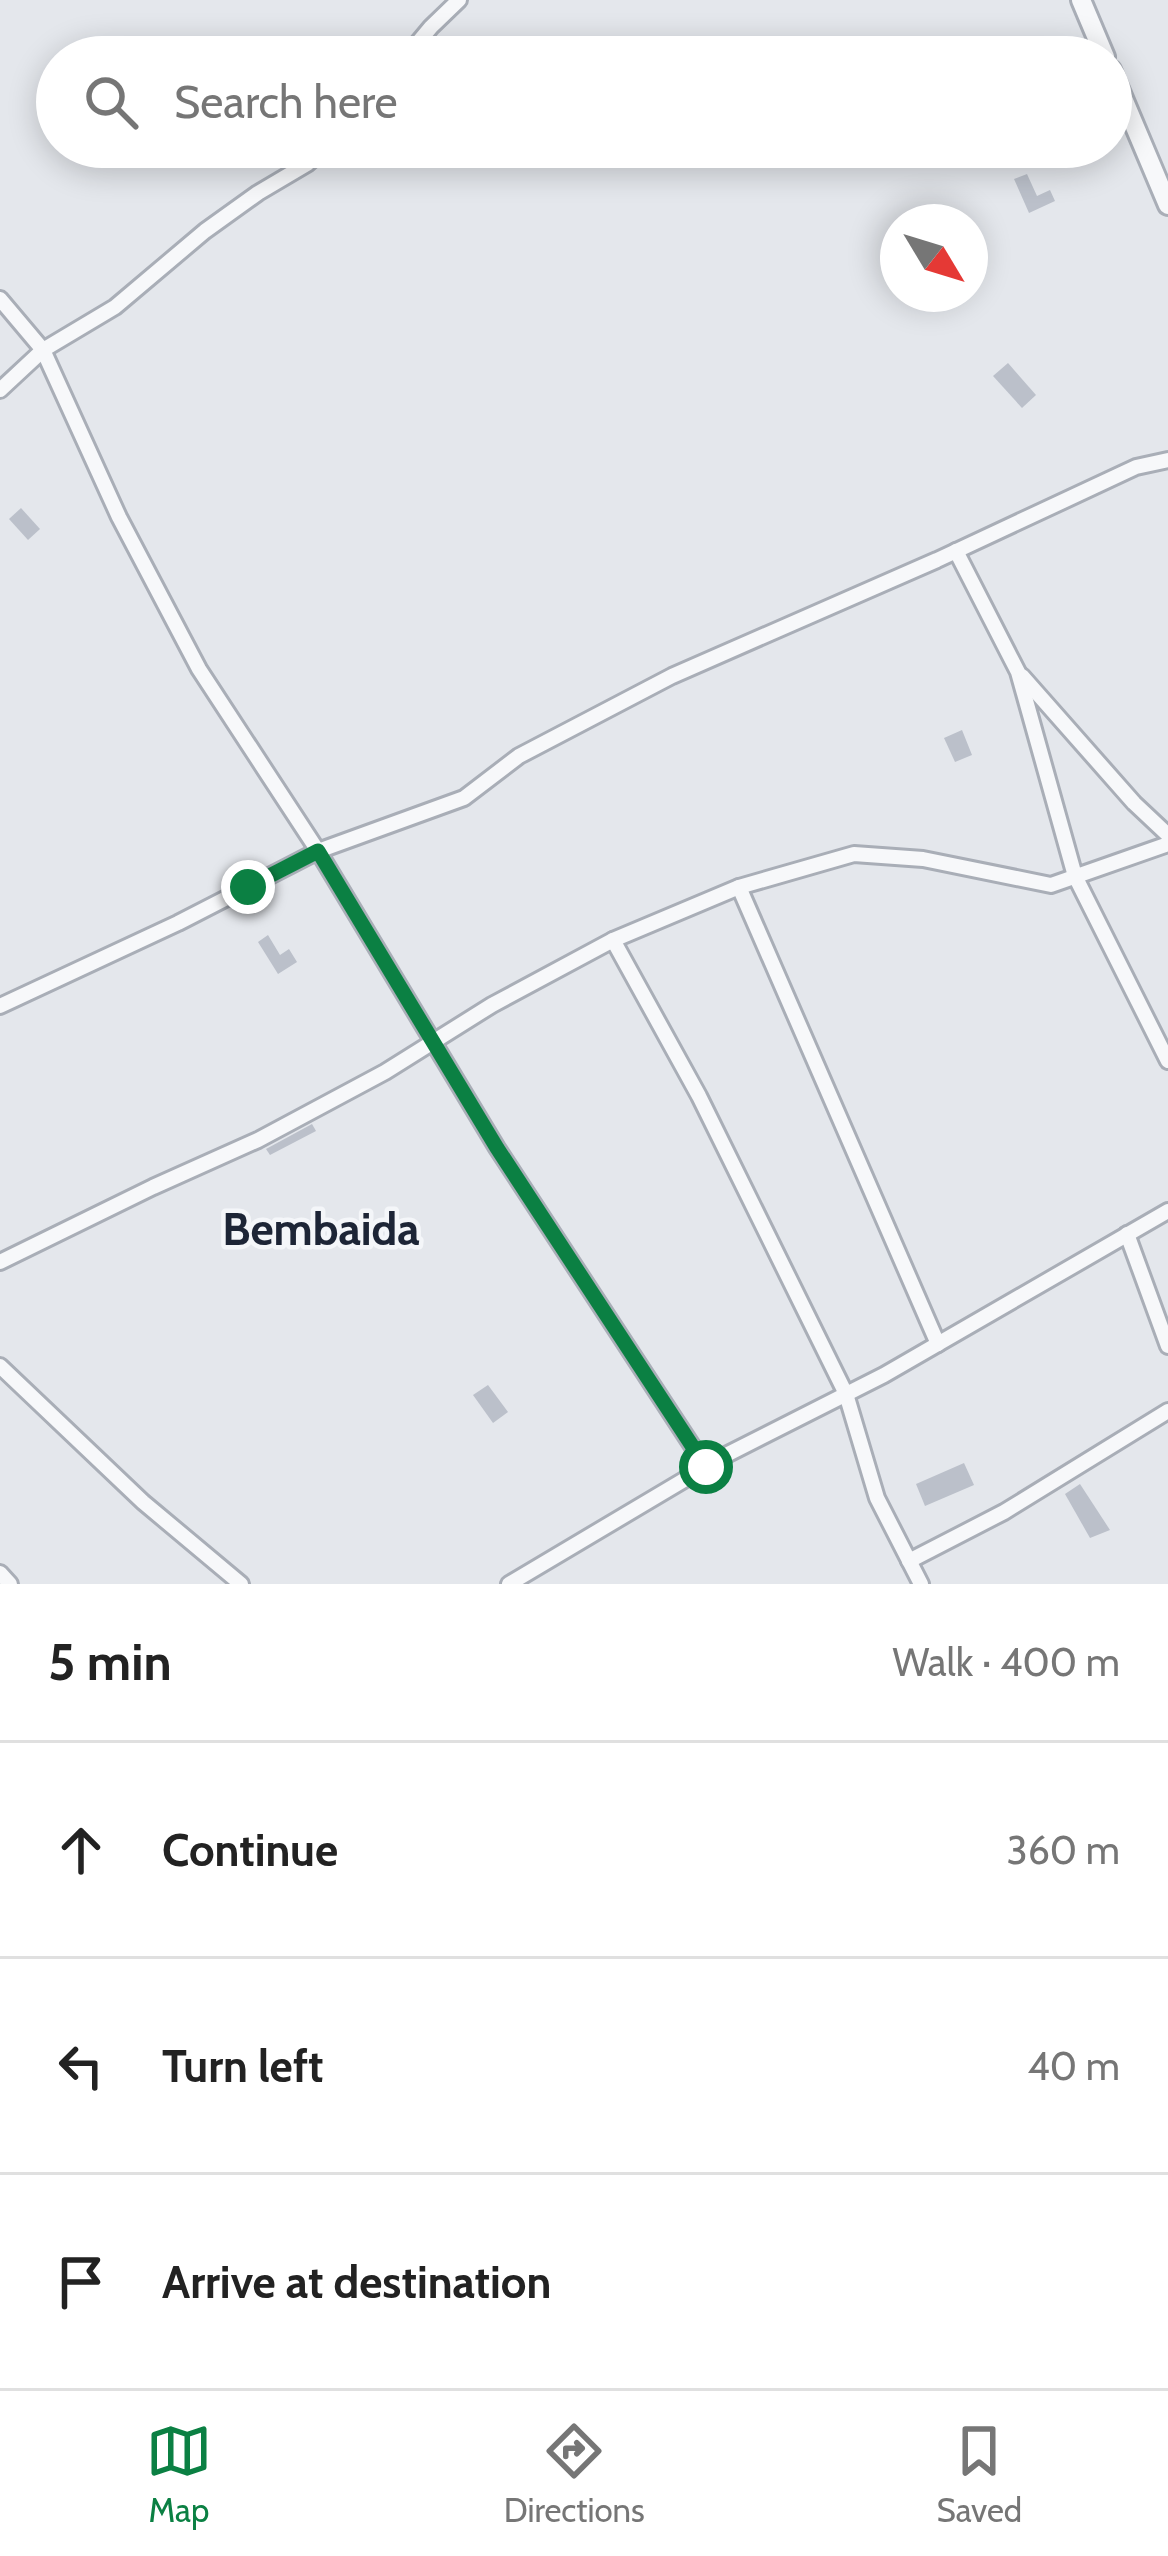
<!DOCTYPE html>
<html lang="en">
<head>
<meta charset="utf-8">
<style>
  :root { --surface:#fff; --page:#f2f2f2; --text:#222; --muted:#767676; --line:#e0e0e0; --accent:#0b8043 }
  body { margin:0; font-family:Cabin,sans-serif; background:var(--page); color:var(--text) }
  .compass { position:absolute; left:880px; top:204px; width:108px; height:108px; border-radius:50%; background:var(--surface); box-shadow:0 6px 30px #0003; rotate:128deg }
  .stop { position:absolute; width:36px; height:36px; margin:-27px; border:9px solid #0b8043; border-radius:50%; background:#fff }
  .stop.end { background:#0b8043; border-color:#fff; box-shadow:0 3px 12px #0008 }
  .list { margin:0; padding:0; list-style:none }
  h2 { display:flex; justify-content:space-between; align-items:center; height:156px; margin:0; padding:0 48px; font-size:51px }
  h2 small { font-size:39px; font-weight:400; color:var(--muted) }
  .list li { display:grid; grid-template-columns:78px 1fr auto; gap:36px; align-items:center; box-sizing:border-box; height:216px; padding:0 48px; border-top:3px solid var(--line) }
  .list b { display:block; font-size:45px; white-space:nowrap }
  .list em { font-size:39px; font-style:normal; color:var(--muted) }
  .icon { flex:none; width:66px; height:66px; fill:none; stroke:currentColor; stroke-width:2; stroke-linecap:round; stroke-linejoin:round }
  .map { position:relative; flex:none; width:1168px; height:1584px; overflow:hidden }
  .search { position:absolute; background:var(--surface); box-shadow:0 6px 30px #0003; left:36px; right:36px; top:36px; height:132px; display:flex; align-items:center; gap:30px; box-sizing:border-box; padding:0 42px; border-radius:66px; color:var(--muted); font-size:45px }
  .sheet { height:804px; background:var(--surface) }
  nav { display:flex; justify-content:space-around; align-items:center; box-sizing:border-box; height:168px; border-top:3px solid var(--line); background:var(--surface); font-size:33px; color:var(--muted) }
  nav a { display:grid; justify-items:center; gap:6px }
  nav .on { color:var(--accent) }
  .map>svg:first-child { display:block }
  .building { fill:#bbc0ca }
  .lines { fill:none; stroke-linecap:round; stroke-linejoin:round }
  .minor-casing { stroke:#a9aeb7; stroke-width:20 }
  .tertiary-casing { stroke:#a9aeb7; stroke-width:24 }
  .minor { stroke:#f7f8fa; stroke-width:14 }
  .tertiary { stroke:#f7f8fa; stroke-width:18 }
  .route { stroke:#0b8043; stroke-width:15 }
  .labels { text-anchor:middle; stroke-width:9; stroke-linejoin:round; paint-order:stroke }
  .quarter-label { font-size:45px; font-weight:bold; fill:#1d2536; stroke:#f4f6f9 }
</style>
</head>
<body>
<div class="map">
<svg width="1168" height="1584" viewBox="0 0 1168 1584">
  <rect width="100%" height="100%" fill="#e4e7ec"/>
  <g class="building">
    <polygon points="1027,174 1037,196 1050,190 1055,201 1029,213 1014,179"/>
    <polygon points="1008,363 1036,395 1022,408 993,376"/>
    <polygon points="21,508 40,529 28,540 9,519"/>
    <polygon points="962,730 972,755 955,762 944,738"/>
    <polygon points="268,935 280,955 289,949 297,962 278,974 258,942"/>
    <polygon points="312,1124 316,1131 270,1155 266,1149"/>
    <polygon points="488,1385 508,1412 493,1423 473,1395"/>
    <polygon points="964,1463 974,1485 925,1506 916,1484"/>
    <polygon points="1080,1484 1110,1530 1090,1538 1065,1494"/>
  </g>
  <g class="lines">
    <defs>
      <g id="minor">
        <polyline points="406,57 431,27 459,0"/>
        <polyline points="0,299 43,350 119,517 199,669 318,851 497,1148 706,1467"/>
        <polyline points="0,390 43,350 115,307 205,231 258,193 307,164 326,147"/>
        <polyline points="956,551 1018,672 1075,876 1168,1061"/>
        <polyline points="1022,676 1134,803 1168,835"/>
        <polyline points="739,887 938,1344"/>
        <polyline points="613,940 699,1096 846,1394 877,1498 921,1584"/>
        <polyline points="0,1006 178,923 318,851 464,798 519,756 672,676 937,560 1136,467 1168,460"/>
        <polyline points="1127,1234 1168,1346"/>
        <polyline points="0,1262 153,1187 258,1140 385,1072 492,1005 613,940 739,887 854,854 923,859 1051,885 1168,844"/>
        <polyline points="0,1366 143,1502 241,1584"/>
        <polyline points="909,1561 1004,1512 1168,1411"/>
        <polyline points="0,1573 10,1584"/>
        <polyline points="509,1584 726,1455 884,1375 1168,1211"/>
      </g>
      <g id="tertiary">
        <polyline points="1081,0 1105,57"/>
        <polyline points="1111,70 1168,205"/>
      </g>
    </defs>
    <use href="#minor" class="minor-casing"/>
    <use href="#tertiary" class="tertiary-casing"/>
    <use href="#minor" class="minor"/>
    <use href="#tertiary" class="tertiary"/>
  </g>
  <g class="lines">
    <polyline class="route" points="248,887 318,851 497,1148 706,1467"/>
  </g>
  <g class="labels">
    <g class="quarter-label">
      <text x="321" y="1245">Bembaida</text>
    </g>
  </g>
</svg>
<svg class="compass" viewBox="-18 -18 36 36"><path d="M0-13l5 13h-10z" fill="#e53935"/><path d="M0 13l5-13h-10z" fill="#767676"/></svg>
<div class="stop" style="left:706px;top:1467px"></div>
<div class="stop end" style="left:248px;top:887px"></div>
<div class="search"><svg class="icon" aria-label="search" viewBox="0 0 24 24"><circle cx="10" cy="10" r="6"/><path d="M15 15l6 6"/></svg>Search here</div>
</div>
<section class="sheet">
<h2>5 min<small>Walk · 400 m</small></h2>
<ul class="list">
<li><svg class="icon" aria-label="ahead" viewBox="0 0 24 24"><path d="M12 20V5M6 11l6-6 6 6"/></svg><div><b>Continue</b></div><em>360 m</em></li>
<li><svg class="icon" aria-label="left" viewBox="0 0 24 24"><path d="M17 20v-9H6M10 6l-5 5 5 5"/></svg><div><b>Turn left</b></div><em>40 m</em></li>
<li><svg class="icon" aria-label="arrive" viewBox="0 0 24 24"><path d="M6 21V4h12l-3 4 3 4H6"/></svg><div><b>Arrive at destination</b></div></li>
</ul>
</section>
<nav>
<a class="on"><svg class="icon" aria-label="map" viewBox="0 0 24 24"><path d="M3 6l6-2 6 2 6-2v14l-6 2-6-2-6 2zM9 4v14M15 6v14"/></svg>Map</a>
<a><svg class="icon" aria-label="directions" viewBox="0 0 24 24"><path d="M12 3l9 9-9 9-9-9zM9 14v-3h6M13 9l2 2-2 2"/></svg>Directions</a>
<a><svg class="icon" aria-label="saved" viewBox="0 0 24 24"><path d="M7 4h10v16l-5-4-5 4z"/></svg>Saved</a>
</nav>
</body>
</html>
